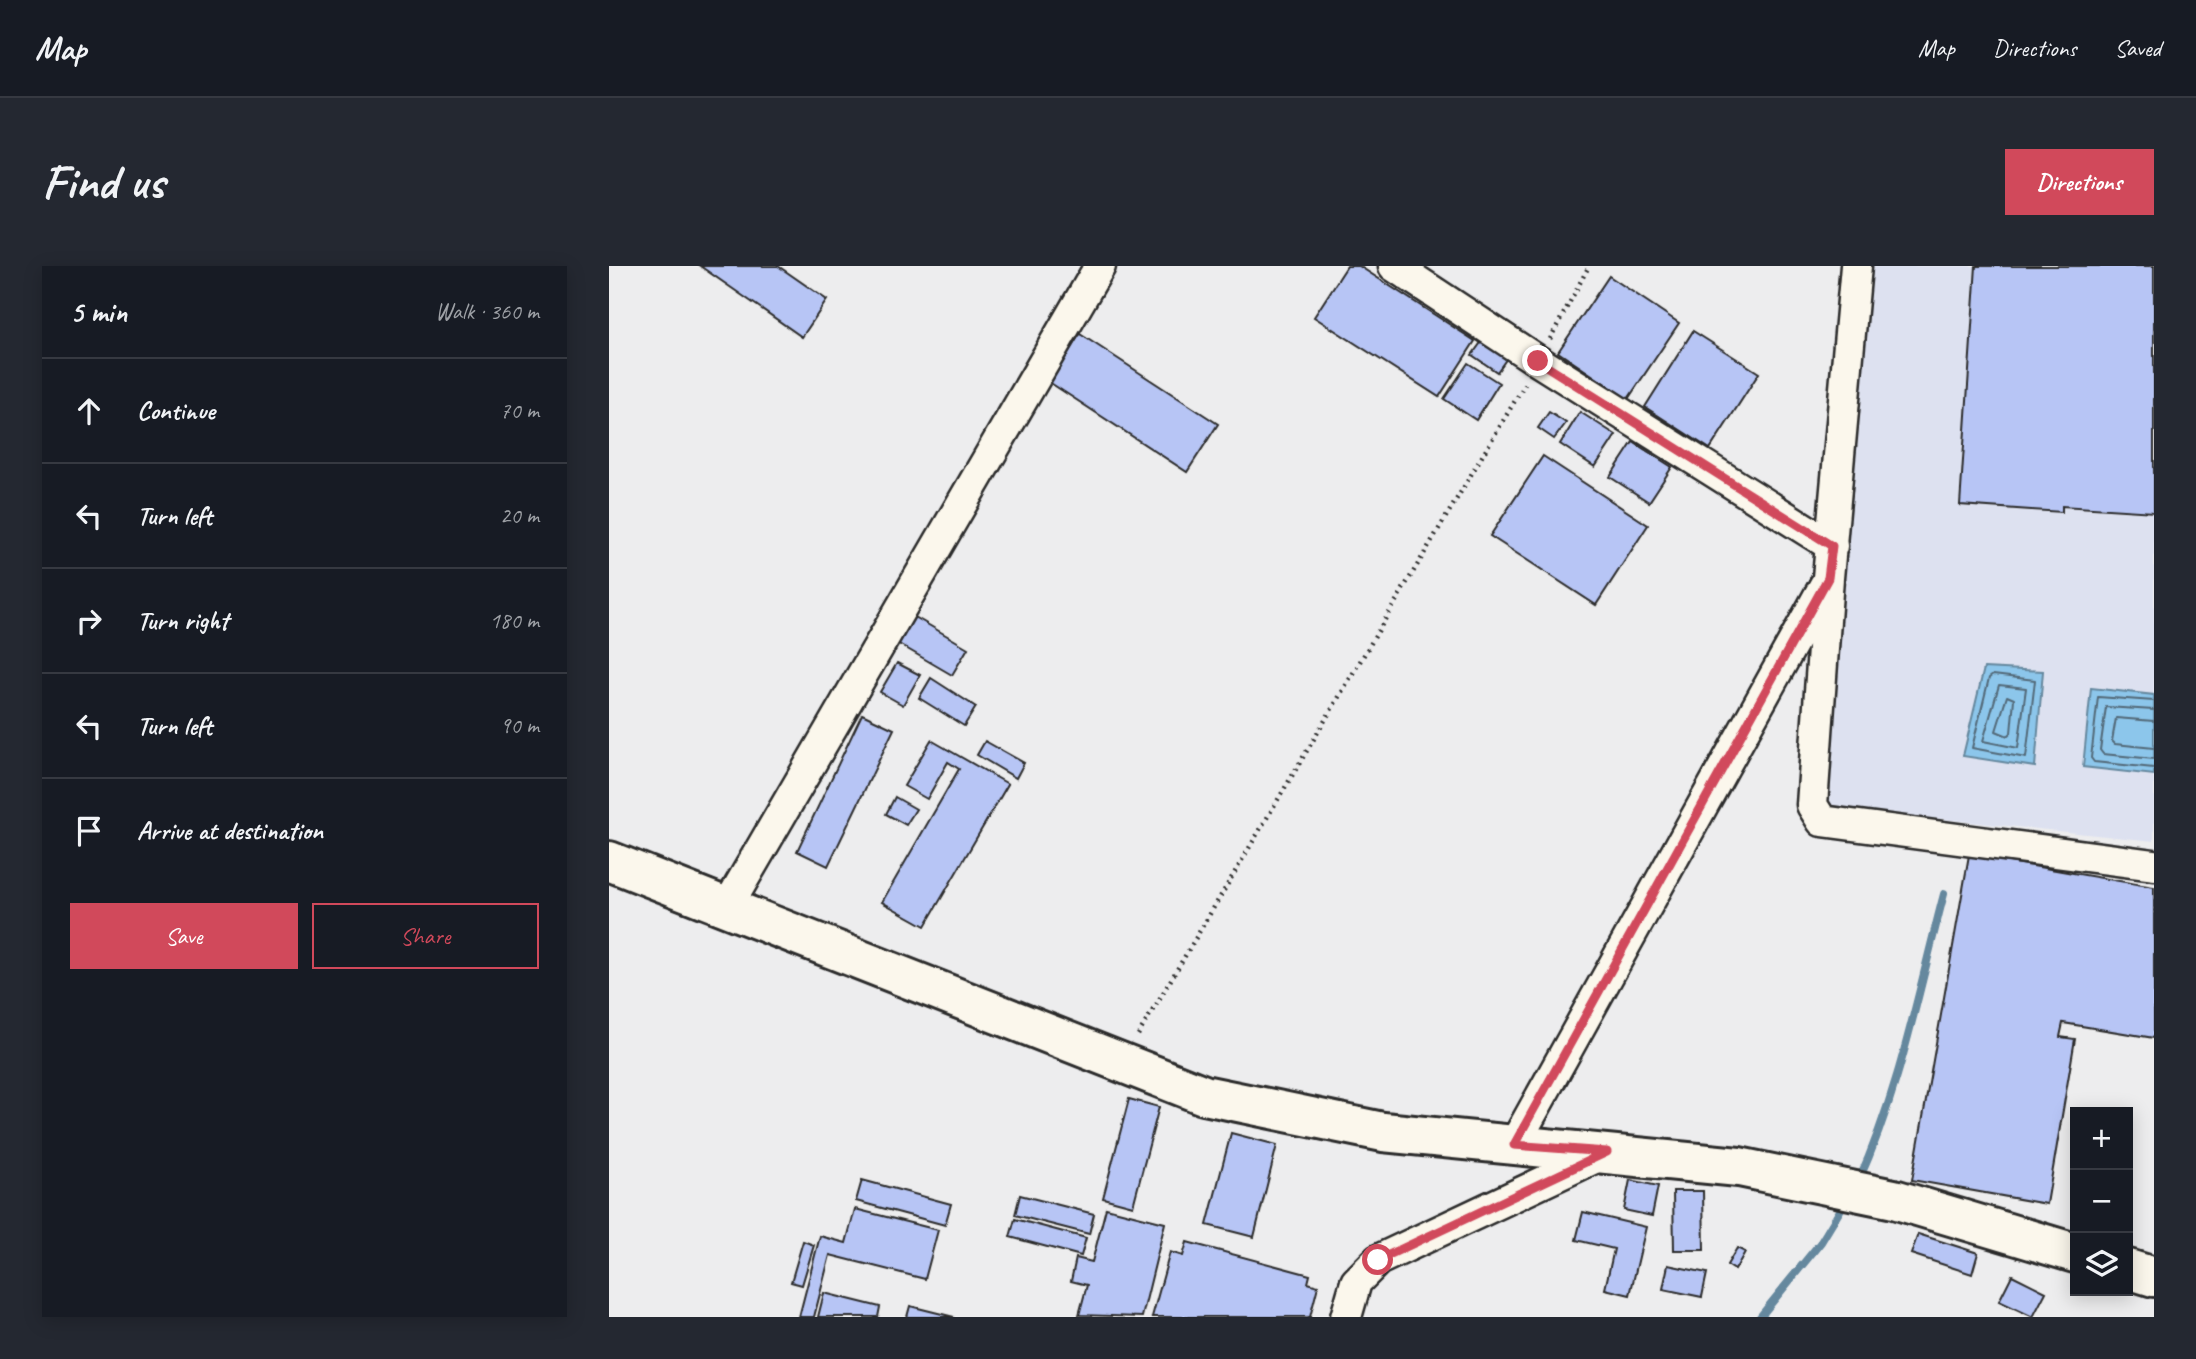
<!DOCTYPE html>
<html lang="en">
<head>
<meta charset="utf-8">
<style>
  :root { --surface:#171b24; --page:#242831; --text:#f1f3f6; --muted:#9ea1a6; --line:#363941; --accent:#d1495b }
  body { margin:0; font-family:Caveat,sans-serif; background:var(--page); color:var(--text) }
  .controls { position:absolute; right:21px; bottom:21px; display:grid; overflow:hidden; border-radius:0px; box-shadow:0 4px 18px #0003 }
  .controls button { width:63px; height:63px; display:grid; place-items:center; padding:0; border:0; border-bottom:2px solid var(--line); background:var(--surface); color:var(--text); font:35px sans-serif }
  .stop { position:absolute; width:21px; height:21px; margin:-16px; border:5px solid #d1495b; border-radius:50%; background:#fff }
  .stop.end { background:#d1495b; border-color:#fff; box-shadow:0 2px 7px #0008 }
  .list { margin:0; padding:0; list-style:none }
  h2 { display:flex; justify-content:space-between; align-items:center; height:91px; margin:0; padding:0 28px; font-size:30px }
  h2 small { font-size:23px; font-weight:400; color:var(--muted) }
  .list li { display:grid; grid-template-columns:46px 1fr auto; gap:21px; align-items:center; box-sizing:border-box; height:105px; padding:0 28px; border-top:2px solid var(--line) }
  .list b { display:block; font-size:26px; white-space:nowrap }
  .list em { font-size:23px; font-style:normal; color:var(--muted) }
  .actions { display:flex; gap:14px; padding:21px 28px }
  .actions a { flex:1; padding:16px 0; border:2px solid var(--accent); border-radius:0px; text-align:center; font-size:24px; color:var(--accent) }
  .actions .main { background:var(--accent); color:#fff }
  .icon { flex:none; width:38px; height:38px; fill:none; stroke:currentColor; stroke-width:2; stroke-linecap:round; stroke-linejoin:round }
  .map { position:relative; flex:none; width:1545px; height:1051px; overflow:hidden; border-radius:0px }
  header { display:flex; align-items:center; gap:42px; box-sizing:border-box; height:98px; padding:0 35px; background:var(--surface); border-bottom:2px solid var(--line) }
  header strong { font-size:33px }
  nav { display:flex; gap:38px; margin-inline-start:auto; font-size:24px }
  .intro { display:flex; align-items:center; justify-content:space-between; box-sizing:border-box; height:168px; padding:0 42px }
  h1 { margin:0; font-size:49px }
  .button { padding:18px 32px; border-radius:0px; background:var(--accent); color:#fff; font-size:24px; font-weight:700 }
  main { display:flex; gap:42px; padding:0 42px }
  aside { flex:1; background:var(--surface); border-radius:0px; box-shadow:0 4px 18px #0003 }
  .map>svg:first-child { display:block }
  .built { fill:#dde1f0 }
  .water { fill:#8cc6eb; stroke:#65889e; stroke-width:2 }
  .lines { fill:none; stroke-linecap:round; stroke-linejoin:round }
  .shore { stroke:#526978; stroke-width:2 }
  .stream { stroke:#65889e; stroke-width:8 }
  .building { fill:#b7c5f5; stroke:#2b2b2b; stroke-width:2 }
  .minor-casing { stroke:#2b2b2b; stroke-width:35 }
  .tertiary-casing { stroke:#2b2b2b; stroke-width:44 }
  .path { stroke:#2b2b2b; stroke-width:4.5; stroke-dasharray:2 5; stroke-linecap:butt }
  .minor { stroke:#fbf7ec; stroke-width:30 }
  .tertiary { stroke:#fbf7ec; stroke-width:38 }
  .route { stroke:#d1495b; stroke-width:9 }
</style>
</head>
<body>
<header>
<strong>Map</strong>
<nav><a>Map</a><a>Directions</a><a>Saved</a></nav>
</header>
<div class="intro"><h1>Find us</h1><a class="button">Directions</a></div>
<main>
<aside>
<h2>5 min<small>Walk · 360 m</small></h2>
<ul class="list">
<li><svg class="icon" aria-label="ahead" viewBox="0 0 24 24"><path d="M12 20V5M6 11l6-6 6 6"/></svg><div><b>Continue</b></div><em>70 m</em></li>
<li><svg class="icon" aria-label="left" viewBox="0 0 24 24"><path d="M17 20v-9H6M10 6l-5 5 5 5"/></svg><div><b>Turn left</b></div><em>20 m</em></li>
<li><svg class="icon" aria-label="right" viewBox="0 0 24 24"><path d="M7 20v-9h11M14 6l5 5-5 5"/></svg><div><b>Turn right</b></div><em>180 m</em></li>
<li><svg class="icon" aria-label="left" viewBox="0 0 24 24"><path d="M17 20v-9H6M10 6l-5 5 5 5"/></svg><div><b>Turn left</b></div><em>90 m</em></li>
<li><svg class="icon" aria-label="arrive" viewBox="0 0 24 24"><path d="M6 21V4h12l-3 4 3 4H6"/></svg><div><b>Arrive at destination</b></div></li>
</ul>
<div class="actions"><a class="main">Save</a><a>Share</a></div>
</aside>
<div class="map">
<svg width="1545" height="1051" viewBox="0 0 1545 1051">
  <rect width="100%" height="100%" fill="#ededee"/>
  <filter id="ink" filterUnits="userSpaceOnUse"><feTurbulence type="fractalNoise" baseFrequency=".0143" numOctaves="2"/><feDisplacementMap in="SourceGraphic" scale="14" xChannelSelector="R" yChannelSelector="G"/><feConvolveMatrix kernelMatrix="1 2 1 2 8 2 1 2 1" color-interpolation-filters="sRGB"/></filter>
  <g filter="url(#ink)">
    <polygon class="built" points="1260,0 1545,0 1545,575 1225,542 1211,525"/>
    <g class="water">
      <polygon points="1375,402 1434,405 1426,501 1354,490"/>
      <polygon points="1482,422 1545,429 1545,509 1474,501"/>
    </g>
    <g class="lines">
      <g class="shore">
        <polygon points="1384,409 1426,414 1417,492 1363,482 1380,412"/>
        <polygon points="1390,419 1417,422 1409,482 1374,475"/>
        <polygon points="1398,430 1405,433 1402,467 1399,470 1387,465"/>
        <polyline points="1545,435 1489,431 1482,492 1485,496 1545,502"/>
        <polyline points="1545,444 1497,441 1491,484 1494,488 1545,493"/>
        <polyline points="1545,455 1507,452 1503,475 1506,478 1545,482"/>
      </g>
      <g class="stream">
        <path d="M1249 916C1291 824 1309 726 1335 628"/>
        <polyline points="1151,1051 1212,976 1238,933"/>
      </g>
    </g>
    <g class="building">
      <polygon points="91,0 169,0 218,34 193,71"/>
      <polygon points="738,0 750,0 866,75 830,131 705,51"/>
      <polygon points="1367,0 1545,0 1545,246 1453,240 1453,246 1351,239"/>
      <polygon points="1000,10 1070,57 1019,133 949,86"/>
      <polygon points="1084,65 1150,107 1101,183 1036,141"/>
      <polygon points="879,67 903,85 888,106 863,89"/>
      <polygon points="471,68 609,158 578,206 440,116"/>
      <polygon points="859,97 890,117 867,154 835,133"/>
      <polygon points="940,146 957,157 945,173 929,162"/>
      <polygon points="971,146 1007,169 986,201 951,178"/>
      <polygon points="1024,176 1063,201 1040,236 1001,211"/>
      <polygon points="934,190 1039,259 987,339 881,270"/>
      <polygon points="299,347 359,382 343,409 283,374"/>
      <polygon points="288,397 311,409 294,439 271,426"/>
      <polygon points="322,412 367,441 355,460 310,432"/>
      <polygon points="253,448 285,463 219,600 188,585"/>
      <polygon points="322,474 399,518 316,660 273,636 350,503 339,496 318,533 295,520"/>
      <polygon points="376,475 415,497 407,512 368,489"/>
      <polygon points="286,531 307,543 297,559 277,548"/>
      <polygon points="1360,589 1545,621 1545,772 1454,757 1451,771 1466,773 1438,938 1303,914"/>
      <polygon points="520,833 550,841 524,940 494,932"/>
      <polygon points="622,867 668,879 645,971 598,959"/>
      <polygon points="253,914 342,938 336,959 247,935"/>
      <polygon points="1021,914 1049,920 1043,950 1015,944"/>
      <polygon points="1064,925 1094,925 1095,984 1065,984"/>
      <polygon points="411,929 485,948 480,968 406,949"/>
      <polygon points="497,942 556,957 533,1051 470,1049 478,1019 462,1015 467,992 483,996"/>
      <polygon points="246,943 329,964 316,1013 221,989 205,1051 190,1051 211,970 237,977"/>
      <polygon points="974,946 1037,961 1021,1029 996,1023 1005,983 967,974"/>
      <polygon points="406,953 477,972 472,990 401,971"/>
      <polygon points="1309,968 1369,987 1363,1008 1302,988"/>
      <polygon points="194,975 205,979 193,1019 182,1016"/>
      <polygon points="578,976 701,1009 699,1017 709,1020 701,1051 543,1051 561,986 574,990"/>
      <polygon points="1128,982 1136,986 1126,1004 1118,999"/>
      <polygon points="1059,999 1098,1007 1093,1031 1054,1023"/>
      <polygon points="1403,1009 1437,1026 1424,1051 1390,1035"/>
      <polygon points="215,1027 271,1041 269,1051 209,1051"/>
      <polygon points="301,1040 345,1051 298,1051"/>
    </g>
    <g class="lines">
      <defs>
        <g id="minor">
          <polyline points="785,0 929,95 1223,280"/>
          <polyline points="1247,0 1219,312 1203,539 1213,555 1545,599"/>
          <polyline points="117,643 491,0"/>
          <polyline points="905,879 1216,319"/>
          <polyline points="737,1051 747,1016 769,994 996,887"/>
        </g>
        <g id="tertiary">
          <polyline points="0,595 595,829 774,866 1130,901 1285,933 1466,987"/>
          <polyline points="1519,1003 1545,1011"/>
        </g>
      </defs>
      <use href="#minor" class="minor-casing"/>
      <use href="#tertiary" class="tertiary-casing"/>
      <g class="path">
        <polyline points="941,73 980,0"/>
        <polyline points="529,769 916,118"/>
      </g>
      <use href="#minor" class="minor"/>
      <use href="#tertiary" class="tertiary"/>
    </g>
  </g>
  <g class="lines" filter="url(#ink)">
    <polyline class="route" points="769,994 998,886 905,879 1219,312 1223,280 929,95"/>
  </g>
</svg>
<div class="controls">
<button>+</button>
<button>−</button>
<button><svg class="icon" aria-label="layers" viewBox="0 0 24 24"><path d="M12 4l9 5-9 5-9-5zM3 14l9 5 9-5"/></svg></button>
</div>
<div class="stop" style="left:769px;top:994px"></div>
<div class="stop end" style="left:929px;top:95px"></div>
</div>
</main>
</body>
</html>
